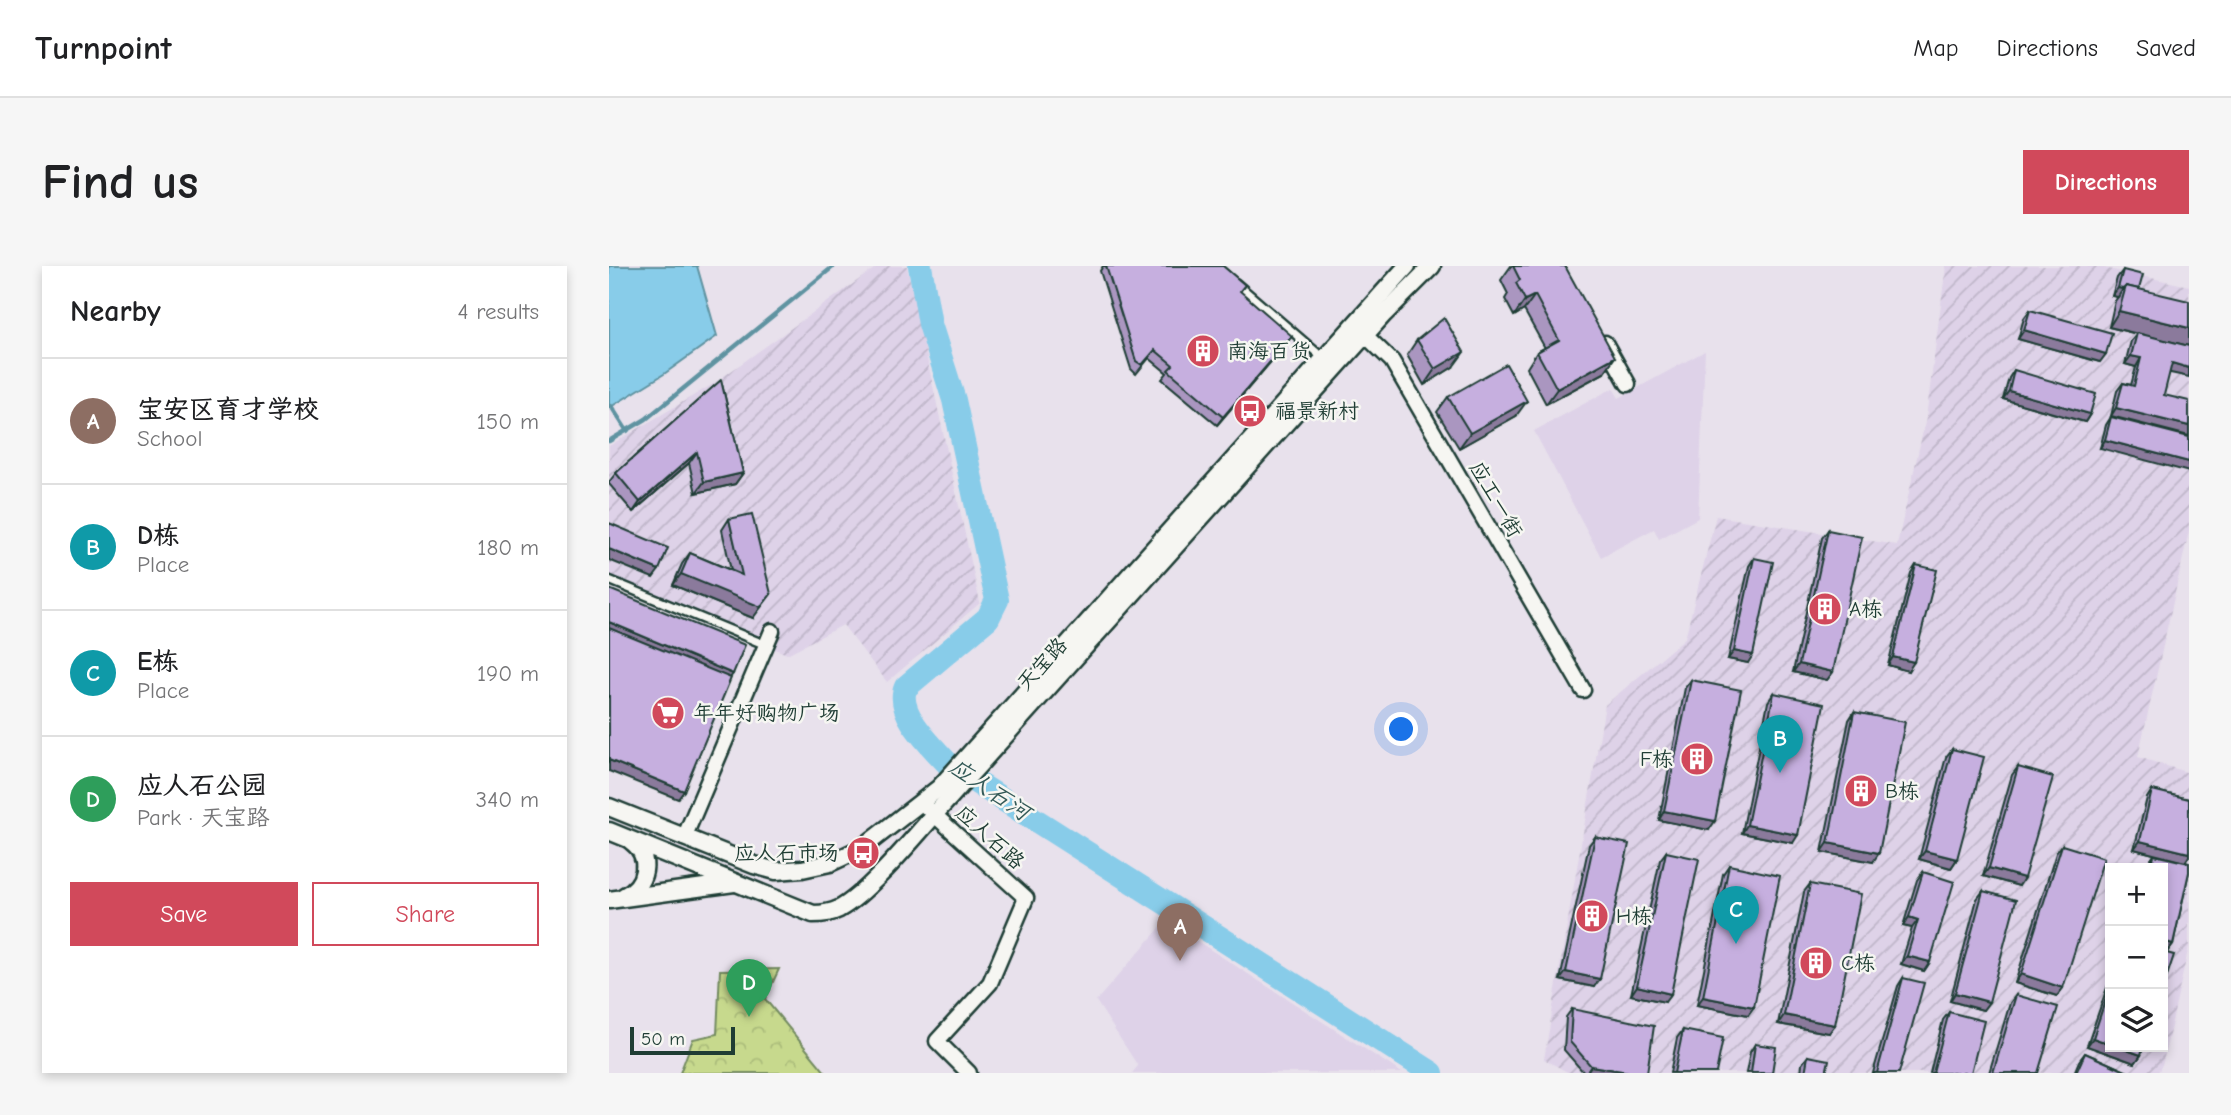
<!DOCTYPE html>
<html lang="en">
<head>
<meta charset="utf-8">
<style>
  :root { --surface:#fff; --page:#f6f6f6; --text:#202124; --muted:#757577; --line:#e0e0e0; --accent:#d1495b }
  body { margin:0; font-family:"Comic Neue","LXGW WenKai TC",sans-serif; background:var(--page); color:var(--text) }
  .controls { position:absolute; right:21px; bottom:21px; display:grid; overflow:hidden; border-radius:0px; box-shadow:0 4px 10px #0003 }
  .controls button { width:63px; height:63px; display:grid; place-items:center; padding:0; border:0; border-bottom:2px solid var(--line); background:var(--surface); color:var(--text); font:35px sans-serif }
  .scale { position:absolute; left:21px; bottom:18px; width:105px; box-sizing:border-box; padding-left:7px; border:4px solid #1f3d34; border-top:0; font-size:19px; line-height:24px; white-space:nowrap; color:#1f3d34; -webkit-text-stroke:5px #f6f6f2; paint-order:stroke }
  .you { position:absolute; left:793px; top:464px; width:24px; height:24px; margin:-18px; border:5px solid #fff; border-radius:50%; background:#1a73e8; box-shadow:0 0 0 10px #1a73e833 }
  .badge { display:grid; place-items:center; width:46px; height:46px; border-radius:50%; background:var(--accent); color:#fff; font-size:23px; font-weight:700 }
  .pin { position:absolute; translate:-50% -58px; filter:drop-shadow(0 2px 4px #0008) }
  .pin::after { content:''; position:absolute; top:37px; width:24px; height:21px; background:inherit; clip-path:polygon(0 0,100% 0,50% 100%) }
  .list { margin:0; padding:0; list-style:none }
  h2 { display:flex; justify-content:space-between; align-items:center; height:91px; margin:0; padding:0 28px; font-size:30px }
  h2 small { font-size:23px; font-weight:400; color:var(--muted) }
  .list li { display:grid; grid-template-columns:46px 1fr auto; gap:21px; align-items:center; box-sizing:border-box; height:126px; padding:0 28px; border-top:2px solid var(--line) }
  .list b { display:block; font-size:26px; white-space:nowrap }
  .list p { margin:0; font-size:23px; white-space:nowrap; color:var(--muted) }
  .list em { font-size:23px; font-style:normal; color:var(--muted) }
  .actions { display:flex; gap:14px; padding:21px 28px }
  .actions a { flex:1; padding:16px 0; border:2px solid var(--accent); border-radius:0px; text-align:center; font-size:24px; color:var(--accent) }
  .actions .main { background:var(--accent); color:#fff }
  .icon { flex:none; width:38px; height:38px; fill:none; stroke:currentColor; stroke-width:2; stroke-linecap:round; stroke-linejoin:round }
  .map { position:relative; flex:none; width:1580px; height:807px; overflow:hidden; border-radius:0px }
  header { display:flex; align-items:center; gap:42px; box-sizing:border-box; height:98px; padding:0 35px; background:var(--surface); border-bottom:2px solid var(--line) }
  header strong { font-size:33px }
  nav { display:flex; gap:38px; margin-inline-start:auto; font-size:24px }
  .intro { display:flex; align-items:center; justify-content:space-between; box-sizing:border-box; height:168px; padding:0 42px }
  h1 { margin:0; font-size:49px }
  .button { padding:18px 32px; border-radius:0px; background:var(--accent); color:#fff; font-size:24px; font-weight:700 }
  main { display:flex; gap:42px; padding:0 42px }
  aside { flex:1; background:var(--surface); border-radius:0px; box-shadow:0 4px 10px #0003 }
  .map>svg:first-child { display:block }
  .built { fill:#ded2e8 }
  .industrial { fill:url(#industrial-furrows); fill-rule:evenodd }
  .park { fill:url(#park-crowns); stroke:#738b60; stroke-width:2 }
  .water { fill:#88cce9; stroke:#5e93a1; stroke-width:2 }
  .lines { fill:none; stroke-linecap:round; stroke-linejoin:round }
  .stream { stroke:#5e93a1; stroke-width:4.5 }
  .river { stroke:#88cce9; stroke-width:24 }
  .service-casing { stroke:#1f3d34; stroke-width:12 }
  .minor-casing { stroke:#1f3d34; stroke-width:19 }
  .tertiary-casing { stroke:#1f3d34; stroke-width:21 }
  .service { stroke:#f6f6f2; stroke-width:7 }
  .minor { stroke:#f6f6f2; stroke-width:14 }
  .tertiary { stroke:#f6f6f2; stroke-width:16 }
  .wall { fill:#aa96c0; stroke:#1f3d34; stroke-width:2 }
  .shaded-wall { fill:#8b7a9c; stroke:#1f3d34; stroke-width:2 }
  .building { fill:#c6afdf; stroke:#1f3d34; stroke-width:2 }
  .labels { text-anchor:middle; stroke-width:5; stroke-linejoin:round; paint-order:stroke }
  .poi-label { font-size:21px; fill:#1f3d34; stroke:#f6f6f2; text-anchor:start }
  .street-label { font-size:21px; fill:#1f3d34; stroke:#f6f6f2 }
  .water-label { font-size:23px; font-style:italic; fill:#345a58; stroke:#f6f6f2 }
</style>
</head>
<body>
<header>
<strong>Turnpoint</strong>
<nav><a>Map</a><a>Directions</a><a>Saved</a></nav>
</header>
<div class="intro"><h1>Find us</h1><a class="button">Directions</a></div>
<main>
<aside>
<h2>Nearby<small>4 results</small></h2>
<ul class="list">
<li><span class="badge" style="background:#8d6e63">A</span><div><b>宝安区育才学校</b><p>School</p></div><em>150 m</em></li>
<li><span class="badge" style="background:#0f9aa8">B</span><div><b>D栋</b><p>Place</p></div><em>180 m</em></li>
<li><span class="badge" style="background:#0f9aa8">C</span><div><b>E栋</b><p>Place</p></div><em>190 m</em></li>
<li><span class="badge" style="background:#2e9e5b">D</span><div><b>应人石公园</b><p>Park · 天宝路</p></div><em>340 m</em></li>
</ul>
<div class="actions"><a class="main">Save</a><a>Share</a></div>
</aside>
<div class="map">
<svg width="1580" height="807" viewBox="0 0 1580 807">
  <defs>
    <pattern id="industrial-furrows" width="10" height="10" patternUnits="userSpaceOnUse" patternTransform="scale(1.75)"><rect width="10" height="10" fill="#ded2e8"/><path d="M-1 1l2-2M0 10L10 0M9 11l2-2" fill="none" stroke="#beb5c8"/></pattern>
    <pattern id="park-crowns" width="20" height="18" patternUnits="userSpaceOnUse" patternTransform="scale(1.75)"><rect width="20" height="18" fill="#c7d98d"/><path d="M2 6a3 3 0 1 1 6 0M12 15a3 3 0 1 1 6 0" fill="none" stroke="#aabb7a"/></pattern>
  </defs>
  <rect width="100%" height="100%" fill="#e8e1ec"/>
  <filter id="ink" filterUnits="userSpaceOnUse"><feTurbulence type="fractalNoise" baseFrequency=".0143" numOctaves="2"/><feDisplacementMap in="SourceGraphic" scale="14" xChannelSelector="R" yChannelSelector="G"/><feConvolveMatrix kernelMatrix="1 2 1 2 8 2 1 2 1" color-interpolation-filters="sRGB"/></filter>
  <g filter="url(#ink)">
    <g class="built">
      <polygon points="1096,85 1089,252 1050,273 1045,263 992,291 925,165 1004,122 1010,132"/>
      <polygon points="557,655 793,807 523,807 529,800 487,735"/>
    </g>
    <g class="industrial">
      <polygon points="269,0 298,0 371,337 278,416 234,359 178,388 0,314 0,180 104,118"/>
      <path d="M1337 0H1485L1580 20V265L1529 491 1580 507V680L1554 796 1549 807H960L935 793 996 439 1076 372 1107 250 1288 279 1317 152ZM1501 602H1554V781H1501Z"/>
    </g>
    <polygon class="park" points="170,703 156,733 217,807 71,807 84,773 108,768 111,704"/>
    <polygon class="water" points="0,0 88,0 108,70 55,108 0,142"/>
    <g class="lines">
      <g class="stream">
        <polyline points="2,140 18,165"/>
        <polyline points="0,175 37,153 225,0"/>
      </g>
      <path class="river" d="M311 0 321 58 345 134 388 334 379 352 297 421C285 446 324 481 340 499L823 807"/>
      <defs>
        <g id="service">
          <polyline points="627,17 714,92"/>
          <polyline points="0,314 157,379"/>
        </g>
        <g id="minor">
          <polyline points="756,69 783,95 974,424"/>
          <polyline points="996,77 1019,118"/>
          <polyline points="318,542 417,632 381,717 328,775 360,807"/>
          <polyline points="75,572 163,365"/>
        </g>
        <g id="tertiary">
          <polyline points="0,541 145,599 167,605 193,603 221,597 253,582 330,522 798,0"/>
          <path d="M0 565 204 648C214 648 222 647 230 643 262 626 315 559 342 530L775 48 823 0"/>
          <path d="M15 630C37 620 44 591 22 575"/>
          <polyline points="0,634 125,617"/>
        </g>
      </defs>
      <use href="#service" class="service-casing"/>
      <use href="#minor" class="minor-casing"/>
      <use href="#tertiary" class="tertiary-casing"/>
      <use href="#service" class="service"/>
      <use href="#minor" class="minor"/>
      <use href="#tertiary" class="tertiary"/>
    </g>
    <g class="wall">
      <polygon points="494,0 614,0 636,19 631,26 677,78 608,159 553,113 558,107 540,92 527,108 522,103 491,5"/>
      <polygon points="902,0 956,0 995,107 937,138 918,102 928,86 936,82 915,44 905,50 896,33 899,28 892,14"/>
      <polygon points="1514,4 1530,23 1561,107 1502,150 1508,125 1514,117 1522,119 1527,101 1516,98 1522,75 1528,68 1500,61 1506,35 1509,31 1503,30 1508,12"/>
      <polygon points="1421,44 1491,96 1409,73 1415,52"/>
      <polygon points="808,74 844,101 815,119 798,89"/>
      <polygon points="1405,104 1481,148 1476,156 1394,133 1400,112"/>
      <polygon points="112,114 134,207 126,218 87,227 80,197 24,246 0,218 0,216 7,207"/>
      <polygon points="839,131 907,150 850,182 828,146"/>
      <polygon points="1502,151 1580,171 1491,182 1497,159"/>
      <polygon points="120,253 144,352 64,319 73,298 81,287 122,304 113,264"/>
      <polygon points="1219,264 1224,406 1218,414 1184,406 1213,272"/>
      <polygon points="1145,292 1139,397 1119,393 1140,300"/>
      <polygon points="1307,299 1299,405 1279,399 1302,307"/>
      <polygon points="1082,414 1100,564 1050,554 1076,422"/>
      <polygon points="1165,427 1184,577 1133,567 1159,436"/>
      <polygon points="1245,446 1264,596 1213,586 1240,454"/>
      <polygon points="1343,483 1348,593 1342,602 1310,593 1337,491"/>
      <polygon points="1409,501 1410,620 1374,610 1403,509"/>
      <polygon points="1543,524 1580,533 1580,590 1576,596 1525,583 1538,532"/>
      <polygon points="986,571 985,721 951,714 980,579"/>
      <polygon points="1453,579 1454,722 1448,730 1406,717 1447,587"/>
      <polygon points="1057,586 1056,736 1022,729 1051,594"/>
      <polygon points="1545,589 1580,597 1580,606 1564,678 1558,686 1554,685 1554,602 1538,602 1539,597"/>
      <polygon points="1120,599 1139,749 1088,739 1114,608"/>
      <polygon points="1314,606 1321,696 1315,705 1292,698 1303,662 1294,660 1308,614"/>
      <polygon points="1201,618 1220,767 1169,758 1195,626"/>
      <polygon points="1374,625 1374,744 1341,735 1368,633"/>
      <polygon points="1294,712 1290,807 1264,807 1289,720"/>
      <polygon points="1501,715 1501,781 1532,789 1526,797 1478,780 1499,719"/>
      <polygon points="1407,729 1429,807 1380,807 1401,737"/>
      <polygon points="963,743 1038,807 975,807 955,784 957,751"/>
      <polygon points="1340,746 1362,807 1321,807 1334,754"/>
      <polygon points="1074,764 1107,807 1061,807 1068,772"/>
      <polygon points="1146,778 1163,807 1137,807 1141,786"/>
      <polygon points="1476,787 1521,807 1465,807 1470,795"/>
      <polygon points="1199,790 1217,807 1192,807 1193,798"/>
    </g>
    <g class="shaded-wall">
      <polygon points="1509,22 1514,23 1509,31 1503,30"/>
      <polygon points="926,29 915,44 905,50 916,34"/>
      <polygon points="1510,45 1580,62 1580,80 1500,61"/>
      <polygon points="1415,64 1497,88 1491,96 1409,73"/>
      <polygon points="683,70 677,78 608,159 614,151"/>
      <polygon points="855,86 844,101 815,119 826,103"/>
      <polygon points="1522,90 1532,92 1527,101 1516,98"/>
      <polygon points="1006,91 995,107 937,138 948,123"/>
      <polygon points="1563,97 1580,102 1580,111 1557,106"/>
      <polygon points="1400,125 1481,148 1476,156 1394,133"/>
      <polygon points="918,135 907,150 850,182 861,167"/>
      <polygon points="1507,142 1580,160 1580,170 1502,150"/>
      <polygon points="1496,174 1580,196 1580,206 1491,182"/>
      <polygon points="88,186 80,197 24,246 31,236"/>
      <polygon points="134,207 126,218 87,227 95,216"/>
      <polygon points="0,283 50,304 44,312 0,294"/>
      <polygon points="72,308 162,328 144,352 64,319"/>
      <polygon points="0,356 124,408 118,416 0,367"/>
      <polygon points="1125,385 1144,389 1139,397 1119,393"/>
      <polygon points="1284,391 1305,396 1299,405 1279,399"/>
      <polygon points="1190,398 1224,406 1218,414 1184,406"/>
      <polygon points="0,494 75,525 69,533 0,505"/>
      <polygon points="1055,545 1106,555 1100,564 1050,554"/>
      <polygon points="1138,559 1189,569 1184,577 1133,567"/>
      <polygon points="1531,575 1580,587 1580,590 1576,596 1525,583"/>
      <polygon points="1219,577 1270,587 1264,596 1213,586"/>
      <polygon points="1316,585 1348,593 1342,602 1310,593"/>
      <polygon points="1380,602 1415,612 1410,620 1374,610"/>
      <polygon points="1300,651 1309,654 1303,662 1294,660"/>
      <polygon points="1554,675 1564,678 1558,686 1554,685"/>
      <polygon points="1298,690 1321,696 1315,705 1292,698"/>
      <polygon points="957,706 991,713 985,721 951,714"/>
      <polygon points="1412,708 1454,722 1448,730 1406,717"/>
      <polygon points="1028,720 1062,728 1056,736 1022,729"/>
      <polygon points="1346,727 1380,736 1374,744 1341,735"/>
      <polygon points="1094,731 1145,741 1139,749 1088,739"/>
      <polygon points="1175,749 1226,759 1220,767 1169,758"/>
      <polygon points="1484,772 1501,778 1501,781 1509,781 1532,789 1526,797 1478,780"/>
      <polygon points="982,800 1026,807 977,807"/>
    </g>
    <g class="building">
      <polygon points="497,0 614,0 636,19 631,25 683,70 614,151 559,104 564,99 546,84 533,99 527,95"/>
      <polygon points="904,0 956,0 1006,91 948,123 928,86 950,74 926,29 916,34 907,17 911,14"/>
      <polygon points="1514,4 1534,9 1530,23 1517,20 1514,23 1509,22"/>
      <polygon points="1517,20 1580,35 1580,62 1510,45"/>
      <polygon points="1421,44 1503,67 1497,88 1415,64"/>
      <polygon points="835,52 855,86 826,103 808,74"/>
      <polygon points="1528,67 1580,80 1580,102 1563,97 1555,129 1580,135 1580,160 1507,142 1514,117 1525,120 1532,92 1522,90"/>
      <polygon points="897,98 918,135 861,167 839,131"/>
      <polygon points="1405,104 1487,128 1481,148 1400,125"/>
      <polygon points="112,114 134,207 95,216 88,186 31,236 7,207"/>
      <polygon points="1502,151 1580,171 1580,196 1496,174"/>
      <polygon points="143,248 162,328 152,341 72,308 81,287 133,309 120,253"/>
      <polygon points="0,257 59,282 50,304 0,283"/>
      <polygon points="1219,264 1253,271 1224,406 1190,398"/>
      <polygon points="1145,292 1164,296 1144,389 1125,385"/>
      <polygon points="1307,299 1328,304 1305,396 1284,391"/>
      <polygon points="0,323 136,379 124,408 0,356"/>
      <polygon points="0,362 122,412 75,525 0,494"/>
      <polygon points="1082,414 1132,424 1106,555 1055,545"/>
      <polygon points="1165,427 1215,438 1189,569 1138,559"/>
      <polygon points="1245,446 1296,456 1270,587 1219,577"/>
      <polygon points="1343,483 1375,491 1348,593 1316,585"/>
      <polygon points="1409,501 1444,511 1415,612 1380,602"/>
      <polygon points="1543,524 1580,533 1580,587 1531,575"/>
      <polygon points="986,571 1020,578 991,713 957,706"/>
      <polygon points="1453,579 1495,592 1454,722 1412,708"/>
      <polygon points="1057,586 1090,593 1062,728 1028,720"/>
      <polygon points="1545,589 1580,597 1580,606 1564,678 1554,675 1554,602 1542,602"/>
      <polygon points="1120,599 1171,610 1145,741 1094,731"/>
      <polygon points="1314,606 1345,616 1321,696 1298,690 1309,654 1300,651"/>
      <polygon points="1201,618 1252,628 1226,759 1175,749"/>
      <polygon points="1374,625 1407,634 1380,736 1346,727"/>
      <polygon points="1554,686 1565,689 1554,722"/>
      <polygon points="1294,712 1315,717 1290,807 1268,807"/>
      <polygon points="1501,720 1501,778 1484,772"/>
      <polygon points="1407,729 1449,741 1429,807 1384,807"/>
      <polygon points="963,743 1045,760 1038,807 1026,807 982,800 961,776"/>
      <polygon points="1340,746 1375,755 1362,807 1324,807"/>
      <polygon points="1074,764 1114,772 1107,807 1065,807"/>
      <polygon points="1146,778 1167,781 1163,807 1142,807"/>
      <polygon points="1509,781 1534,781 1532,789"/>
      <polygon points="1476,787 1521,807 1467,807"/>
      <polygon points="1199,790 1220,794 1217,807 1196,807"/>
    </g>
  </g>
  <defs>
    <symbol id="building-disc" viewBox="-11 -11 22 22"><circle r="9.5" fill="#d1495b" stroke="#f6f6f2"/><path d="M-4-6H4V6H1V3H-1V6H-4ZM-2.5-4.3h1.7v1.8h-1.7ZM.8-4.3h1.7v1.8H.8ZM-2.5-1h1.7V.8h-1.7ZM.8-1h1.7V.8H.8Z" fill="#fff"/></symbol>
    <symbol id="bus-disc" viewBox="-11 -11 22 22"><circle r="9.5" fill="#d1495b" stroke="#f6f6f2"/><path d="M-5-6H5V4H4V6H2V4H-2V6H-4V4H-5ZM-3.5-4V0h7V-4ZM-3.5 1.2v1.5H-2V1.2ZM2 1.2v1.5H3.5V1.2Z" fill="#fff"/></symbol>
    <symbol id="supermarket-disc" viewBox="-11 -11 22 22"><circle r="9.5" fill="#d1495b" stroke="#f6f6f2"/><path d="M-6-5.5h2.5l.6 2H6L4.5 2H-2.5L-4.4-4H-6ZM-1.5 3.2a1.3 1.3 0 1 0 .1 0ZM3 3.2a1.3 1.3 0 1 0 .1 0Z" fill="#fff"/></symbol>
  </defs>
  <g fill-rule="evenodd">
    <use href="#building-disc" x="575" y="66" width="38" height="38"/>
    <use href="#bus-disc" x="622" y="126" width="38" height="38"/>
    <use href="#building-disc" x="1197" y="324" width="38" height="38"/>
    <use href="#supermarket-disc" x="40" y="428" width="38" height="38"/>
    <use href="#building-disc" x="1069" y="474" width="38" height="38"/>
    <use href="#building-disc" x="1233" y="506" width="38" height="38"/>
    <use href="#bus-disc" x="235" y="568" width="38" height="38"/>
    <use href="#building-disc" x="964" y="631" width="38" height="38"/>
    <use href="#building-disc" x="1188" y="678" width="38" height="38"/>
  </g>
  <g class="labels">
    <g class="poi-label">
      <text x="618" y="92">南海百货</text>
      <text x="666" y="152">福景新村</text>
      <text x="1240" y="350">A栋</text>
      <text x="84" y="454">年年好购物广场</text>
      <text x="1064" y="500" text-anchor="end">F栋</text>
      <text x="1276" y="532">B栋</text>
      <text x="230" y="594" text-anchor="end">应人石市场</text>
      <text x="1007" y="657">H栋</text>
      <text x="1232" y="704">C栋</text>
    </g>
    <g class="street-label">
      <text transform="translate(887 233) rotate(60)" y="7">应工一街</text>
      <text transform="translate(433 398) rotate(-48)" y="7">天宝路</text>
      <text transform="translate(381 571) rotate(42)" y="7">应人石路</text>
    </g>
    <g class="water-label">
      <text transform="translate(381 523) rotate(34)" y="8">应人石河</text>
    </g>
  </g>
</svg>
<div class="controls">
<button>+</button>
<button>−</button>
<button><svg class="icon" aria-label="layers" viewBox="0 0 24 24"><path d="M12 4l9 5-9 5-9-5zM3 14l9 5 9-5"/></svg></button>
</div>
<div class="scale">50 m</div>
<div class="you"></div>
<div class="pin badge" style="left:571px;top:695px;background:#8d6e63">A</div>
<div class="pin badge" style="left:1171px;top:507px;background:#0f9aa8">B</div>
<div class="pin badge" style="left:1127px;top:678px;background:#0f9aa8">C</div>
<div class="pin badge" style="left:140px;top:751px;background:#2e9e5b">D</div>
</div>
</main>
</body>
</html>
